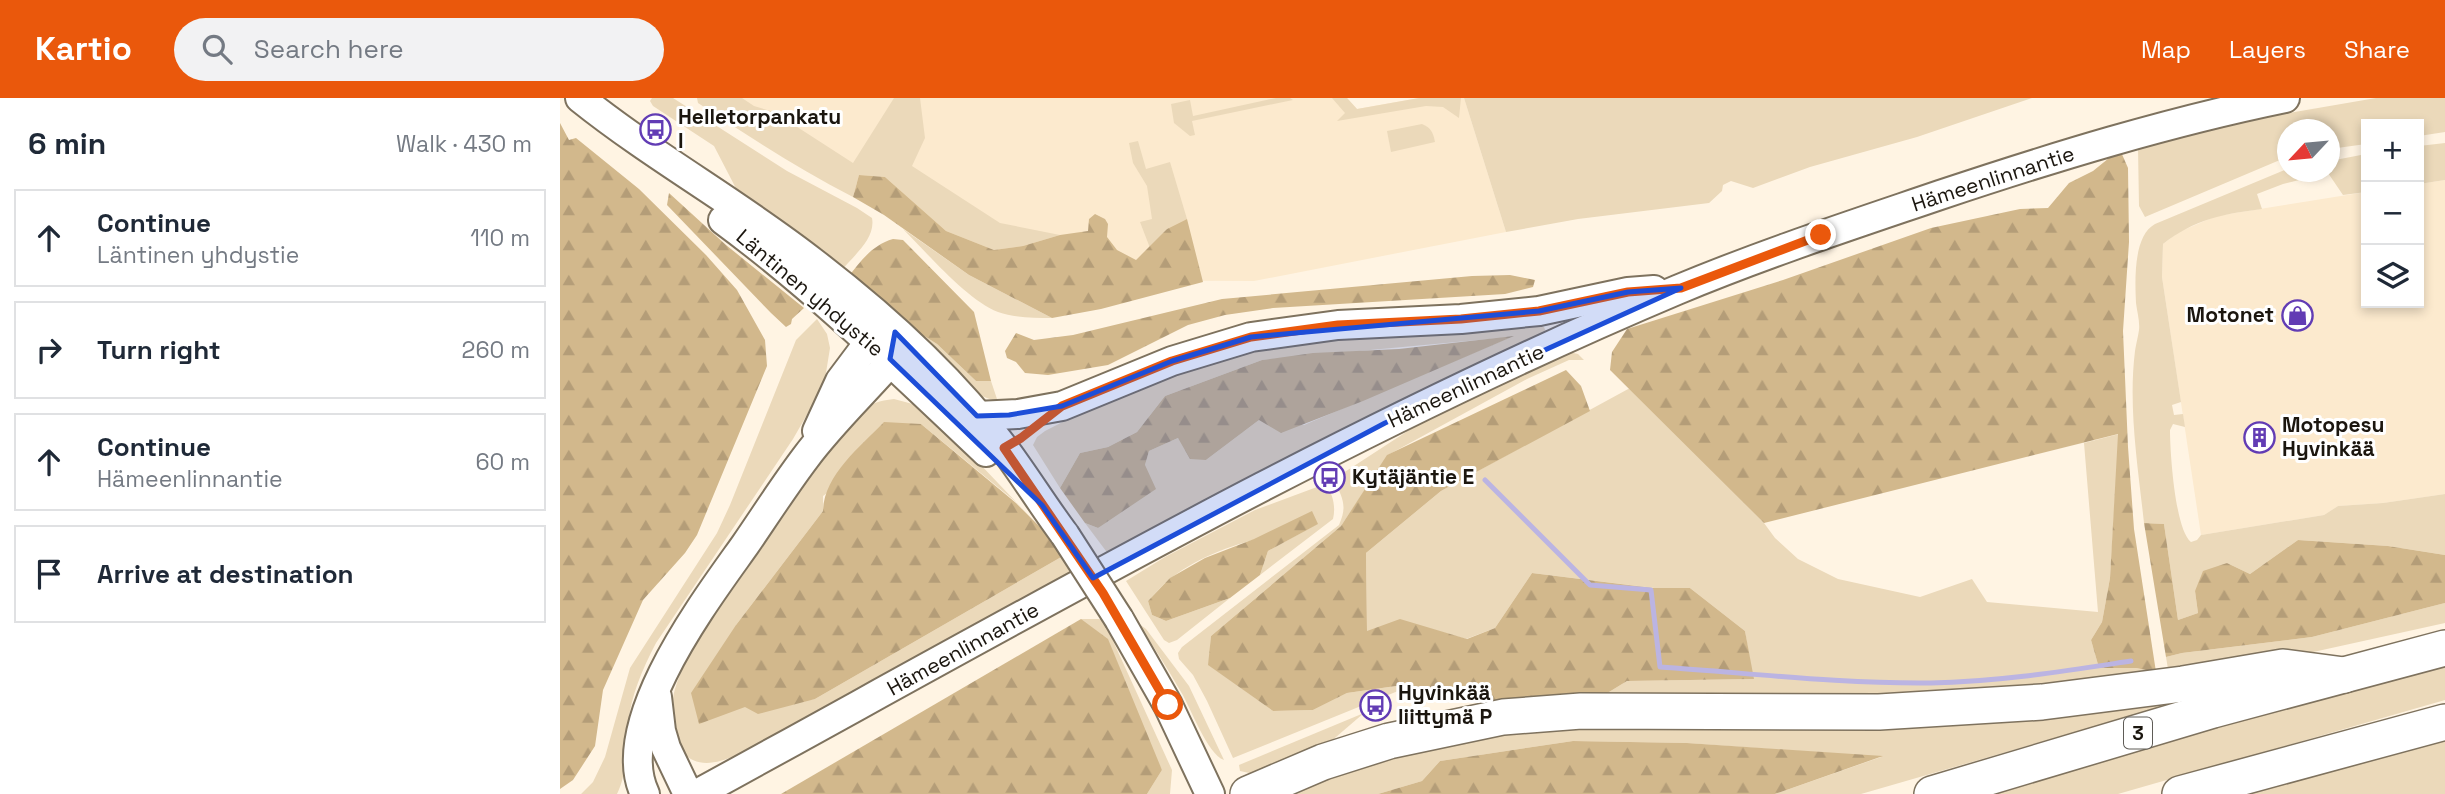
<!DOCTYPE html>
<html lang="en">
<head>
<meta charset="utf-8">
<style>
  :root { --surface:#fff; --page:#f2f2f3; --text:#1f2937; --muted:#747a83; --line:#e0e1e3; --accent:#ea580c }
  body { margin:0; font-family:"Space Grotesk",sans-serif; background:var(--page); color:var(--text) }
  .controls { position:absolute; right:21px; top:21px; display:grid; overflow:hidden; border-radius:0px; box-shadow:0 4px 10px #0003 }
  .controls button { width:63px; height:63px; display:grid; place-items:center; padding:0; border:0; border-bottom:2px solid var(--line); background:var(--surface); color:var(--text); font:35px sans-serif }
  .compass { position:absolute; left:1717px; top:21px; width:63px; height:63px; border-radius:50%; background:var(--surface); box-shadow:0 4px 10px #0003; rotate:244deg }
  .stop { position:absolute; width:21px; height:21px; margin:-16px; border:5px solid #ea580c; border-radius:50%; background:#fff }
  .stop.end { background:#ea580c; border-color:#fff; box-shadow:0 2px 7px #0008 }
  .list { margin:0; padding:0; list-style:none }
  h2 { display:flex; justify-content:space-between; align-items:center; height:91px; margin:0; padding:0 28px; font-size:30px }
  h2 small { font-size:23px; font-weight:400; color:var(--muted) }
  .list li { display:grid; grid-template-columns:46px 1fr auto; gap:21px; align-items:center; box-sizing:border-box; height:98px; margin:0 14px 14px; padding:0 14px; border:2px solid var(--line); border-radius:0px }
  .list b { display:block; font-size:26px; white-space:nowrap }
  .list p { margin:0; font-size:23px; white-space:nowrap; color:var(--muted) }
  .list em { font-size:23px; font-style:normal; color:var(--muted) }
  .icon { flex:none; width:38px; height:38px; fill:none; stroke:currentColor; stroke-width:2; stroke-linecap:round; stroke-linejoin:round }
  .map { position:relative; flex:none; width:1885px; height:696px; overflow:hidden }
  header { display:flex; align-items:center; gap:42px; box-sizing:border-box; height:98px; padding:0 35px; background:var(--accent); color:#fff }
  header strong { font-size:33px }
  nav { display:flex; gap:38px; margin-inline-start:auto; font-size:24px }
  .search { width:490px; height:63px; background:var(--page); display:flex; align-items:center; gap:18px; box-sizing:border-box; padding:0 24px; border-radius:38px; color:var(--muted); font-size:26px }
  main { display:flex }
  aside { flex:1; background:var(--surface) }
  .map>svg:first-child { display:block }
  .built { fill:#fceace }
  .grass { fill:#ebd9ba }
  .forest { fill:url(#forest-firs) }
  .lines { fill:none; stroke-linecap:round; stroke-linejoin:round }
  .stream { stroke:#bbb4e2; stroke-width:5 }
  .secondary-casing { stroke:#7e725e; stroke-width:32 }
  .motorway-casing { stroke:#7e725e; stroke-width:38 }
  .secondary { stroke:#fff; stroke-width:28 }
  .motorway { stroke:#fff; stroke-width:35 }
  .secondary-bridge-casing { stroke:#7e725e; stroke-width:32; stroke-linecap:butt }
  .secondary-bridge { stroke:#fff; stroke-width:28 }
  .route { stroke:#ea580c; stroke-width:9 }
  .marked { fill:#1d4ed8; fill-opacity:0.2; stroke:#1d4ed8; stroke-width:5; stroke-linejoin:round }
  .labels { text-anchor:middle; stroke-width:6; stroke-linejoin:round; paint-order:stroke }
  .shield { fill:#fff; stroke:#5f5c57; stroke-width:2 }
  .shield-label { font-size:19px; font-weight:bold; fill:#1b160f }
  .poi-label { font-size:21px; font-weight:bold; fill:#1b160f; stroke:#fff; text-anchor:start }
  .street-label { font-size:21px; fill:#1b160f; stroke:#fff }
</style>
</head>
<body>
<header>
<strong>Kartio</strong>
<div class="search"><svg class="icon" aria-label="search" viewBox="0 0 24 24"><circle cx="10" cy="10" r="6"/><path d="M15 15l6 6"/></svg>Search here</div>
<nav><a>Map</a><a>Layers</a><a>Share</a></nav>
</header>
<main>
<aside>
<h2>6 min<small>Walk · 430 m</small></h2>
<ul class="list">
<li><svg class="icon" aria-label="ahead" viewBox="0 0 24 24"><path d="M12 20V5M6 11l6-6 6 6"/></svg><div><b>Continue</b><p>Läntinen yhdystie</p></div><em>110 m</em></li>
<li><svg class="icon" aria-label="right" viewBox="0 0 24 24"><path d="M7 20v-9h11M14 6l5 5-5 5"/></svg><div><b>Turn right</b></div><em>260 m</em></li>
<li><svg class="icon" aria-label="ahead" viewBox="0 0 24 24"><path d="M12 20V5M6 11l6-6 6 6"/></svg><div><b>Continue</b><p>Hämeenlinnantie</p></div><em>60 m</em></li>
<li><svg class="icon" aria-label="arrive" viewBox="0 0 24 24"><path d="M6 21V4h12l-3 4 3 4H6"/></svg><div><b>Arrive at destination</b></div></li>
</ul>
</aside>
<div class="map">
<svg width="1885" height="696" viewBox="0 0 1885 696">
  <defs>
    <pattern id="forest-firs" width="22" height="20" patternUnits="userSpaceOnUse" patternTransform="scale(1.75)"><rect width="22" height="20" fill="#d2b88c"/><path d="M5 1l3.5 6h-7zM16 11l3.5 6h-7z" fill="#b49d78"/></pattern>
  </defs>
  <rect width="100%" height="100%" fill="#fff4e3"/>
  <g class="built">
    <polygon points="171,0 787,0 797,11 859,0 904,0 946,134 694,183 442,182"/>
    <polygon points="1885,82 1885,396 1823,405 1778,408 1764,417 1641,437 1602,179 1603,146 1619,134 1656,118 1806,94 1806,205 1859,205 1859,86"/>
  </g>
  <g class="grass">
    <path d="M92 0H113L227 73 297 110 312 120C316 141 293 158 281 173L182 102 154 48 93 8 90 3Z"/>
    <path d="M137 0H182L194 8 214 14 293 65 334 0H360L365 40 352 68 440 125 500 137 463 148 434 152 386 133 325 79 299 77 293 99C238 71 190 39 138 5Z"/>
    <polygon points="716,0 730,0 733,2 632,23 635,37 630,38 614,25 611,6 630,2 633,18"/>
    <polygon points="772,0 787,0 797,11 859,0 901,0 899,20 883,9 866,8 777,23 785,15"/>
    <polygon points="904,0 1472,0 1357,39 1250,69 1193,90 1171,83 1163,87 1162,93 1149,105 1018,121 946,134"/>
    <polygon points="1816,0 1885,0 1885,34 1859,38 1859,26 1806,26 1806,46 1770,51 1770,32 1728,32 1727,59 1585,119 1579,108 1578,50 1688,22"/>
    <path d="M862 26C871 30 873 34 875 44L831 54 827 33Z"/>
    <polygon points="578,43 586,71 610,64 627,121 607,131 590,150 580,124 592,121 587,88 573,65 569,45"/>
    <polygon points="1885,45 1885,82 1859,86 1859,48"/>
    <path d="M1806 56V94L1783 97 1768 75 1723 86 1697 96 1702 111C1663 116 1635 121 1603 146L1602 179 1621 304 1612 307 1614 317 1623 316 1625 329 1613 326 1610 332C1610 353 1615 432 1631 444L1637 442 1641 437 1764 417 1778 408 1823 405 1885 396V457L1828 448 1738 442 1690 476 1667 465 1635 493 1638 515 1618 522 1604 426 1584 425C1578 369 1568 309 1575 253 1576 246 1578 239 1579 232 1580 223 1577 214 1576 205 1575 183 1573 138 1595 126L1727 71 1728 74H1770V63Z"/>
    <path d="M343 131 409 177 492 220C474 220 455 220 438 214 407 202 367 155 343 131Z"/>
    <polygon points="334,219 377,246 416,283 431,283 438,304 416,296"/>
    <path d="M257 221 267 236 270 250 264 287 233 341 96 545C82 572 71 597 68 627 65 652 68 673 57 696H21L33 684 45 659 70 570 157 435 170 407 236 242Z"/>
    <polygon points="979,226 984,229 986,234 773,335 549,457 525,425 538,430 585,367 589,353 618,340 646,362 699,322 744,327 951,239 702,262 605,298 577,334 548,349 520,355 500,390 473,347 477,339 485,333 559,295 683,254 740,243"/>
    <path d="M1009 254 1018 256 1024 262H1009L967 281 828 357 781 428 651 538 649 567 713 613 753 612 787 595 836 588 893 603 841 599 838 593 673 660 647 603 633 577 619 561 618 555 622 549 779 427C788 407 782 400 774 381L860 325Z"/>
    <polygon points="1070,290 1204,425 1215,440 1238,461 1278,481 1360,499 1412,481 1427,504 1538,514 1524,345 1559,336 1550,480 1542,524 1531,542 1539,570 1576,570 1596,574 1608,571 1606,559 1622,555 1752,539 1885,505 1885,525 1699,566 1454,596 1036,602 1067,583 1193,581 1185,533 1130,490 1094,490 972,475 935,530 906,541 840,522 807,534 806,455 881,393"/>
    <path d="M334 301 360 308 378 322 480 429 456 404 361 326 263 398V413L176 527 186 609 255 601 503 458 515 476 175 658C157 665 136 671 122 653 111 639 110 607 115 591 126 553 167 500 190 467 221 423 250 378 281 335 301 314 304 304 334 301Z"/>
    <path d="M765 386C773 395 776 409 773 421L700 477 708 453 757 426C707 438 653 448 611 480 602 487 595 496 588 503L592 517 606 523 670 500 617 542 609 545 604 542 566 483 605 459 695 412Z"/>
    <polygon points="521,521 543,521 612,672 610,696 587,696 602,672"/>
    <path d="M578 525 586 531 629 588 664 662C647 656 631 610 621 594 608 571 593 548 578 525Z"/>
    <polygon points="1885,564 1885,602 1558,696 1417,696"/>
    <polygon points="1647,596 1301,696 1215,696 1321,659 1127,645 1013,643 880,663 862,683 818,696 719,696 935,627"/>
    <polygon points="804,615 769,645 694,676 680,673 679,667"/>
    <polygon points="1885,639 1885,696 1676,696"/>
  </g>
  <g class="forest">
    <polygon points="0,25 9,42 16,40 79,91 146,157 177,192 205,242 207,268 137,437 125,455 83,502 43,592 35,648 13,682 0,691"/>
    <polygon points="1561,54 1568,70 1569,144 1563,233 1568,349 1574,431 1596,574 1576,570 1539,570 1531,542 1542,524 1550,480 1558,336 1204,425 1050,272 1052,254 1067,231 1223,182 1371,130 1460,111 1488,110 1509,85 1533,73 1554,56"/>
    <polygon points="299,77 325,79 386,133 434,152 463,148 500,137 528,133 529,121 535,116 545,121 548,126 547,139 557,152 576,162 607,131 627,121 643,184 541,211 492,220 409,177 324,117 293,99"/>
    <polygon points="109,95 166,147 244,210 232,221 231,226 226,229 211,215 107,107"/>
    <path d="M333 141 343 142 414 214 431 283H416L377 246 334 219 288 179C301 163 312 147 333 141Z"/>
    <polygon points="950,177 975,182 973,189 945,196 713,210 665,217 628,227 548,267 488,277 465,275 456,264 447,260 445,253 456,235 474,242 513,237 662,201 912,178"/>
    <polygon points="954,238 803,303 721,335 699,322 646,362 630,361 618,340 589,353 585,367 596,391 538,430 525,425 500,390 520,355 548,349 577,334 605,298 702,262 753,255 839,251"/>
    <polygon points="1006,272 1021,288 1030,313 881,393 806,455 807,533 840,521 907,541 935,530 972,475 1093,490 1130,490 1185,533 1194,581 1067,583 1036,602 949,605 893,603 836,588 787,595 753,612 713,613 648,567 651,538 781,428 827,357"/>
    <path d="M324 324 361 326 456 405 480 429 503 458 255 601 198 616 185 609 139 626 131 595 176 527 263 413C264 377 300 349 324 324Z"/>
    <polygon points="752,413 758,426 708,453 700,477 670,500 606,523 592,517 588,503 610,480 645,460 694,441"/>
    <polygon points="1584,425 1604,426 1618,522 1638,515 1635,493 1643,473 1667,465 1690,476 1738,442 1828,448 1885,457 1885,505 1752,539 1622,555 1606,559"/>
    <polygon points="521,521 548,541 602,672 587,696 221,696"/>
    <polygon points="1013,643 1127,645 1323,658 1215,696 818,696 862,683 880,663"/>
  </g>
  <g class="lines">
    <path class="stream" d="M925 382 1030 487 1091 492 1100 569C1190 575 1280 586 1371 585 1438 584 1505 573 1571 563"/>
    <defs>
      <g id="secondary">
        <path d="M20 0C95 60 179 106 254 165 323 218 392 280 444 350 465 378 484 409 505 437"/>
        <path d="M163 122C258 192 341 274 426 354"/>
        <polyline points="417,318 458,316 502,308 612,263 691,239 778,227 901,221 979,213 1068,194 1094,192"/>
        <polyline points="257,333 280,283 310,243 328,236"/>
        <polyline points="559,521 608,607 650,696"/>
        <polyline points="97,599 101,633 106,650 128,696"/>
        <path d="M85 696C51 626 146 502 185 447 205 418 224 388 246 359 269 328 298 300 324 271L330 261 333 243"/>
        <path d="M137 696C459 520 778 335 1117 192 1203 156 1292 127 1380 97 1494 59 1608 24 1725 0"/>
      </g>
      <g id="motorway">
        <polyline points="688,696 763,664 829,643 943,619 1021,613 1319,614 1482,604 1623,586 1723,569 1784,577"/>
        <polyline points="1372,696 1653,612 1885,550"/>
        <polyline points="1620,696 1885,624"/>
      </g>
    </defs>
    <use href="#secondary" class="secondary-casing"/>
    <use href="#motorway" class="motorway-casing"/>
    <use href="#secondary" class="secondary"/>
    <use href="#motorway" class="motorway"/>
    <defs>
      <polyline id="secondary-bridge" points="505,437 559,521"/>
    </defs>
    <use href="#secondary-bridge" class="secondary-bridge-casing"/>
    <use href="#secondary-bridge" class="secondary-bridge"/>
  </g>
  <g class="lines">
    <polyline class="route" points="608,607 543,495 444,350 461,340 502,308 612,263 691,239 778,227 901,221 979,213 1068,194 1121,190 1261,137"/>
  </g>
  <path class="marked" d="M1121 190 825 325 533 480 482 407 330 261 335 234 417 318 449 317 502 308 612 263 691 239 979 213 1068 194Z"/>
  <defs>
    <symbol id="bus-ring" viewBox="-11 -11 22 22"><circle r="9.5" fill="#fff" stroke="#623cb4" stroke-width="1.5"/><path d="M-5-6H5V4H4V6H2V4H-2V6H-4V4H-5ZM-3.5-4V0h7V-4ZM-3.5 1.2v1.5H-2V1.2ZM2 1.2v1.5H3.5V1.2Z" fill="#623cb4"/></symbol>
    <symbol id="shop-ring" viewBox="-11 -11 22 22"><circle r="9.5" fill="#fff" stroke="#623cb4" stroke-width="1.5"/><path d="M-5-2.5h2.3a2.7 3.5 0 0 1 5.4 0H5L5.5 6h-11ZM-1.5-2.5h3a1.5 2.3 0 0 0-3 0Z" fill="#623cb4"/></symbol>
    <symbol id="building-ring" viewBox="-11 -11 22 22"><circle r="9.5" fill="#fff" stroke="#623cb4" stroke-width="1.5"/><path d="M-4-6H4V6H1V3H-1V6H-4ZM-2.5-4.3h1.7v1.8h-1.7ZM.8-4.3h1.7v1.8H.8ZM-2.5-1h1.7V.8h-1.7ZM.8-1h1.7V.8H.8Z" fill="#623cb4"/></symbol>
  </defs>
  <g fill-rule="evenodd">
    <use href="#bus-ring" x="78" y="14" width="35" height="35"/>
    <use href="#shop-ring" x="1720" y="200" width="35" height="35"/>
    <use href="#building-ring" x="1682" y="322" width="35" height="35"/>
    <use href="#bus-ring" x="752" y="362" width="35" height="35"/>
    <use href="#bus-ring" x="798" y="590" width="35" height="35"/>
  </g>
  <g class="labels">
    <rect class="shield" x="1564" y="619.5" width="28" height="31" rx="5"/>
    <g class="shield-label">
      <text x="1578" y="642">3</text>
    </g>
    <g class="poi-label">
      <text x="118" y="26">Helletorpankatu<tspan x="118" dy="24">I</tspan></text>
      <text x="1714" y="224" text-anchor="end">Motonet</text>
      <text x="1722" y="334">Motopesu<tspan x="1722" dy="24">Hyvinkää</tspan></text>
      <text x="792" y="386">Kytäjäntie E</text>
      <text x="838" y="602">Hyvinkää<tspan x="838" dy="24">liittymä P</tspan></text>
    </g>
    <g class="street-label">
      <text transform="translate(1433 81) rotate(-18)" y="7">Hämeenlinnantie</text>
      <text transform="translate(250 195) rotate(40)" y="7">Läntinen yhdystie</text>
      <text transform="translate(906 288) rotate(-25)" y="7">Hämeenlinnantie</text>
      <text transform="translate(403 551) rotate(-29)" y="7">Hämeenlinnantie</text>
    </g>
  </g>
</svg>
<div class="controls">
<button>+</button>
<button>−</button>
<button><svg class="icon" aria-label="layers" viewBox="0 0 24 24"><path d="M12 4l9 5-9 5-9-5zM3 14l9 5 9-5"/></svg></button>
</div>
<svg class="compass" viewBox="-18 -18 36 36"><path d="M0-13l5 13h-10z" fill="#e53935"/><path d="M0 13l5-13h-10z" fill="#747a83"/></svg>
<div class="stop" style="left:608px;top:607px"></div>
<div class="stop end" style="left:1261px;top:137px"></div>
</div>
</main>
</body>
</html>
